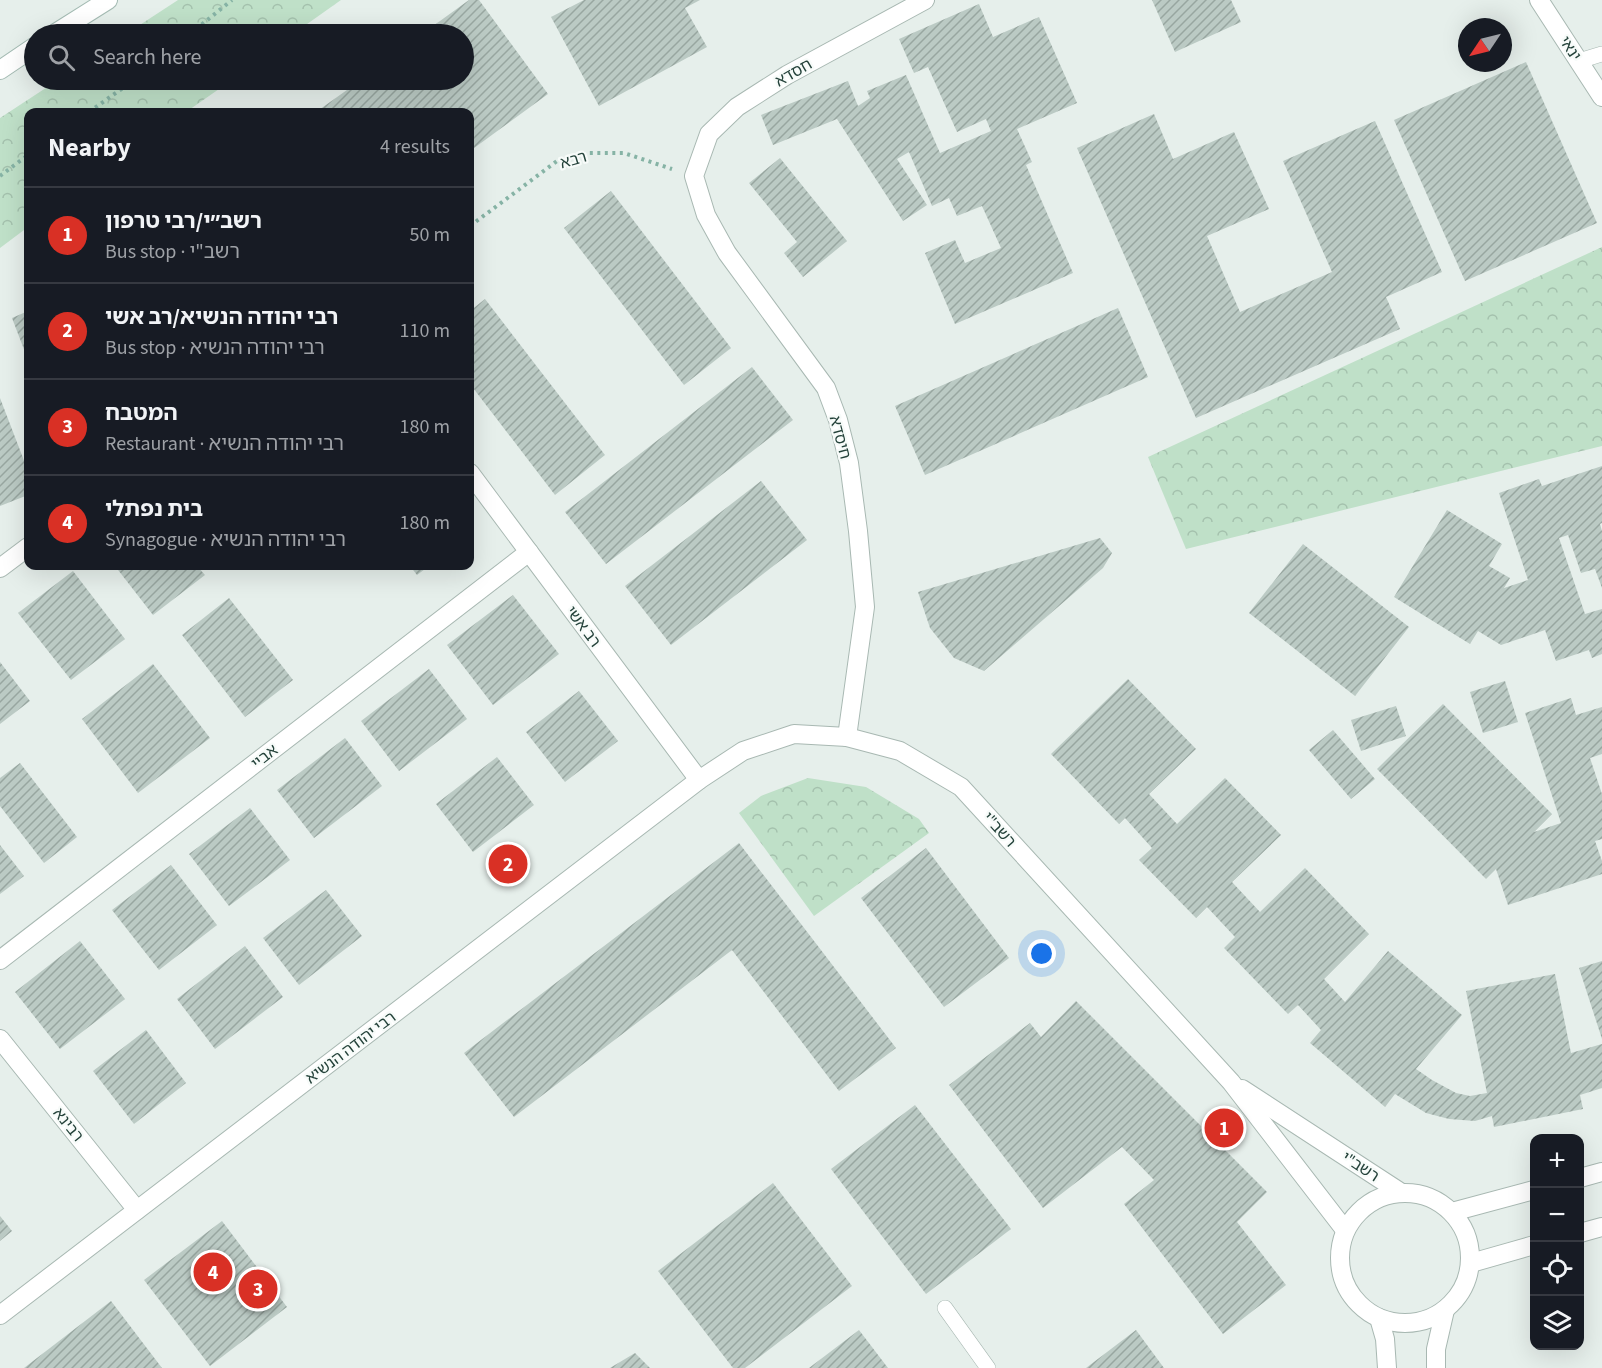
<!DOCTYPE html>
<html lang="en">
<head>
<meta charset="utf-8">
<style>
  :root { --surface:#171b24; --page:#20242c; --text:#f1f3f6; --muted:#9ea1a6; --line:#363941; --accent:#d93025 }
  body { margin:0; font-family:"Source Sans 3","Noto Sans Hebrew",sans-serif; background:var(--page); color:var(--text) }
  .controls { position:absolute; right:18px; bottom:18px; display:grid; overflow:hidden; border-radius:12px; box-shadow:0 6px 24px #0002 }
  .controls button { width:54px; height:54px; display:grid; place-items:center; padding:0; border:0; border-bottom:2px solid var(--line); background:var(--surface); color:var(--text); font:30px sans-serif }
  .compass { position:absolute; left:1458px; top:18px; width:54px; height:54px; border-radius:50%; background:var(--surface); box-shadow:0 6px 24px #0002; rotate:235deg }
  .you { position:absolute; left:1042px; top:954px; width:21px; height:21px; margin:-15px; border:4px solid #fff; border-radius:50%; background:#1a73e8; box-shadow:0 0 0 9px #1a73e833 }
  .badge { display:grid; place-items:center; width:39px; height:39px; border-radius:50%; background:var(--accent); color:#fff; font-size:20px; font-weight:700 }
  .pin { position:absolute; translate:-50% -50%; border:3px solid #fff; box-shadow:0 2px 6px #0006 }
  .list { margin:0; padding:0; list-style:none }
  h2 { display:flex; justify-content:space-between; align-items:center; height:78px; margin:0; padding:0 24px; font-size:26px }
  h2 small { font-size:20px; font-weight:400; color:var(--muted) }
  .list li { display:grid; grid-template-columns:39px 1fr auto; gap:18px; align-items:center; box-sizing:border-box; height:96px; padding:0 24px; border-top:2px solid var(--line) }
  .list b { display:block; font-size:22px; white-space:nowrap }
  .list p { margin:0; font-size:20px; white-space:nowrap; color:var(--muted) }
  .list em { font-size:20px; font-style:normal; color:var(--muted) }
  .icon { flex:none; width:33px; height:33px; fill:none; stroke:currentColor; stroke-width:2; stroke-linecap:round; stroke-linejoin:round }
  .map { position:relative; flex:none; width:1602px; height:1368px; overflow:hidden }
  .search { position:absolute; background:var(--surface); box-shadow:0 6px 24px #0002; left:24px; top:24px; width:450px; height:66px; display:flex; align-items:center; gap:15px; box-sizing:border-box; padding:0 21px; border-radius:33px; color:var(--muted); font-size:22px }
  .panel { position:absolute; background:var(--surface); box-shadow:0 6px 24px #0002; left:24px; top:108px; width:450px; height:462px; border-radius:12px }
  .map>svg:first-child { display:block }
  .park { fill:url(#park-crowns) }
  .building { fill:url(#building-hatch) }
  .lines { fill:none; stroke-linecap:round; stroke-linejoin:round }
  .service-casing { stroke:#a8b8b2; stroke-width:16 }
  .minor-casing { stroke:#a8b8b2; stroke-width:20 }
  .tertiary-casing { stroke:#a8b8b2; stroke-width:20 }
  .secondary-casing { stroke:#a4bbb3; stroke-width:20 }
  .path { stroke:#86b3a5; stroke-width:4; stroke-dasharray:3 4.5; stroke-linecap:butt }
  .service { stroke:#fff; stroke-width:15 }
  .minor { stroke:#fff; stroke-width:18 }
  .tertiary { stroke:#fff; stroke-width:18 }
  .secondary { stroke:#fff; stroke-width:18 }
  .labels { text-anchor:middle; stroke-width:4.5; stroke-linejoin:round; paint-order:stroke }
  .street-label { font-size:16px; fill:#24423a; stroke:#f7fbf9 }
</style>
</head>
<body>
<div class="map">
<svg width="1602" height="1368" viewBox="0 0 1602 1368">
  <defs>
    <pattern id="park-crowns" width="20" height="18" patternUnits="userSpaceOnUse" patternTransform="scale(1.5)"><rect width="20" height="18" fill="#bfe0c8"/><path d="M2 6a3 3 0 1 1 6 0M12 15a3 3 0 1 1 6 0" fill="none" stroke="#a4c1ad"/></pattern>
    <pattern id="building-hatch" width="6" height="6" patternUnits="userSpaceOnUse" patternTransform="scale(1.5)"><rect width="6" height="6" fill="#bbcac4"/><path d="M-1 1l2-2M0 6l6-6M5 7l2-2" fill="none" stroke="#98a6a0"/></pattern>
  </defs>
  <rect width="100%" height="100%" fill="#e6efeb"/>
  <g class="park">
    <polygon points="178,0 341,0 293,34 126,34"/>
    <polygon points="58,80 232,80 186,112 28,112 28,227 0,248 0,118"/>
    <polygon points="1602,247 1602,446 1186,549 1148,457"/>
    <polygon points="808,778 866,787 919,819 929,833 814,916 739,813 761,796"/>
  </g>
  <g class="building">
    <polygon points="469,0 479,0 548,94 470,151 470,112 316,112 361,80 464,80 464,34 422,34"/>
    <polygon points="584,0 700,0 685,8 707,47 599,106 551,17"/>
    <polygon points="1152,0 1231,0 1241,22 1175,52"/>
    <polygon points="979,4 993,37 1039,17 1077,103 1017,129 1032,162 1026,165 1073,273 955,324 925,253 955,240 965,263 1001,248 982,206 957,216 949,198 932,206 909,152 897,159 927,205 903,221 837,119 773,145 761,115 848,81 858,106 870,98 867,91 906,75 940,153 991,131 986,119 957,132 928,67 914,73 899,39"/>
    <polygon points="1526,62 1597,223 1465,281 1394,120"/>
    <polygon points="1154,114 1173,159 1234,132 1269,209 1207,236 1240,312 1332,272 1283,161 1375,121 1442,272 1386,297 1400,329 1196,418 1077,148"/>
    <polygon points="780,158 847,241 803,277 784,253 797,242 749,183"/>
    <polygon points="611,191 731,348 684,385 564,228"/>
    <polygon points="485,299 605,455 555,495 470,384 470,311"/>
    <polygon points="1118,308 1148,377 925,475 895,406"/>
    <polygon points="28,311 28,360 12,318"/>
    <polygon points="752,367 793,420 606,564 565,512"/>
    <polygon points="0,398 28,471 28,495 0,506"/>
    <polygon points="1602,466 1602,523 1600,524 1602,531 1602,588 1595,569 1581,573 1568,535 1559,538 1585,614 1602,609 1602,654 1592,658 1589,650 1556,661 1545,630 1501,645 1478,631 1470,644 1394,597 1447,510 1502,544 1489,566 1510,578 1504,588 1528,580 1499,493 1539,479 1542,486"/>
    <polygon points="761,481 807,540 671,645 625,586"/>
    <polygon points="1100,538 1112,553 1103,568 984,671 954,658 930,628 918,592"/>
    <polygon points="1303,544 1409,627 1355,696 1249,613"/>
    <polygon points="115,566 197,566 205,575 153,615"/>
    <polygon points="410,566 429,566 417,575"/>
    <polygon points="73,571 125,639 71,680 18,613"/>
    <polygon points="513,595 559,654 493,705 447,645"/>
    <polygon points="229,598 293,680 245,717 182,635"/>
    <polygon points="0,662 30,701 0,724"/>
    <polygon points="153,664 210,738 138,793 82,719"/>
    <polygon points="429,669 467,719 399,771 361,721"/>
    <polygon points="1128,679 1196,749 1149,794 1177,824 1225,778 1281,835 1232,882 1260,912 1305,868 1369,934 1324,979 1345,1002 1388,951 1462,1015 1416,1069 1432,1080 1456,1093 1470,1096 1487,1093 1466,991 1555,974 1571,1053 1602,1044 1602,1088 1580,1095 1583,1109 1494,1127 1492,1116 1475,1121 1449,1119 1426,1113 1395,1094 1385,1107 1310,1043 1321,1030 1298,1005 1288,1014 1224,948 1235,937 1207,907 1196,918 1139,860 1152,848 1125,818 1119,824 1051,754"/>
    <polygon points="1505,681 1518,722 1483,733 1470,692"/>
    <polygon points="579,691 618,741 565,782 526,732"/>
    <polygon points="1571,698 1576,715 1602,707 1602,754 1590,758 1602,794 1602,839 1595,841 1602,861 1602,874 1508,905 1496,869 1486,879 1377,769 1443,704 1552,814 1534,832 1561,823 1525,713"/>
    <polygon points="1396,706 1406,736 1361,751 1351,720"/>
    <polygon points="1333,730 1375,779 1351,799 1309,750"/>
    <polygon points="345,738 382,786 314,838 277,790"/>
    <polygon points="497,757 534,805 473,852 436,804"/>
    <polygon points="20,763 77,837 44,863 0,806 0,778"/>
    <polygon points="250,808 290,860 229,906 189,854"/>
    <polygon points="739,843 896,1048 839,1091 732,950 514,1117 464,1053"/>
    <polygon points="0,845 24,876 0,894"/>
    <polygon points="926,848 1009,958 944,1007 861,898"/>
    <polygon points="171,865 217,925 159,970 112,910"/>
    <polygon points="326,890 362,936 299,985 263,938"/>
    <polygon points="80,941 125,999 60,1049 15,992"/>
    <polygon points="245,946 283,997 215,1049 177,999"/>
    <polygon points="1602,961 1602,1039 1579,968"/>
    <polygon points="1076,1001 1267,1192 1237,1222 1286,1285 1223,1334 1124,1204 1154,1180 1122,1147 1043,1208 949,1085 1030,1023 1041,1037"/>
    <polygon points="146,1030 186,1083 134,1124 93,1071"/>
    <polygon points="915,1105 1011,1229 926,1294 831,1169"/>
    <polygon points="773,1183 852,1286 745,1368 733,1368 658,1271"/>
    <polygon points="0,1216 12,1231 0,1241"/>
    <polygon points="222,1221 287,1307 210,1366 144,1280"/>
    <polygon points="111,1301 162,1368 24,1368"/>
    <polygon points="859,1330 888,1368 809,1368"/>
    <polygon points="1136,1330 1164,1368 1086,1368"/>
    <polygon points="635,1353 650,1368 610,1368"/>
  </g>
  <g class="lines">
    <defs>
      <g id="service">
        <polyline points="1579,61 1602,54"/>
        <polyline points="945,1308 988,1368"/>
      </g>
      <g id="minor">
        <polyline points="1539,0 1602,97"/>
        <polyline points="470,473 699,780"/>
        <polyline points="0,568 28,547"/>
        <polyline points="847,737 865,607 858,531 849,463 838,420 826,388 727,253 706,215 694,176 709,134 737,107 787,75 925,0"/>
        <polyline points="0,960 529,552"/>
        <polyline points="0,1039 137,1210"/>
      </g>
      <g id="tertiary">
        <polyline points="1242,1089 1400,1192"/>
        <polyline points="1580,1178 1602,1172"/>
        <circle cx="1405" cy="1258" r="65"/>
        <polyline points="1452,1212 1534,1190"/>
        <polyline points="1580,1233 1602,1227"/>
        <polyline points="1471,1263 1534,1245"/>
        <polyline points="0,1315 699,780 743,751 794,734 847,737 900,751 961,787 1231,1082 1345,1230"/>
        <polyline points="1379,1318 1385,1339 1387,1368"/>
        <polyline points="1436,1368 1436,1349 1445,1310"/>
      </g>
      <g id="secondary">
        <polyline points="54,34 108,0"/>
        <polyline points="0,70 34,47"/>
      </g>
    </defs>
    <use href="#service" class="service-casing"/>
    <use href="#minor" class="minor-casing"/>
    <use href="#tertiary" class="tertiary-casing"/>
    <use href="#secondary" class="secondary-casing"/>
    <g class="path">
      <polyline points="190,34 232,0"/>
      <polyline points="89,112 134,80"/>
      <polyline points="0,176 28,155"/>
      <polyline points="470,226 557,161 586,153 624,153 672,169"/>
    </g>
    <use href="#service" class="service"/>
    <use href="#minor" class="minor"/>
    <use href="#tertiary" class="tertiary"/>
    <use href="#secondary" class="secondary"/>
  </g>
  <g class="labels">
    <g class="street-label">
      <text transform="translate(1571 48) rotate(56)" y="6">ינאי</text>
      <text transform="translate(793 72) rotate(-30)" y="6">חסדא</text>
      <text transform="translate(573 159) rotate(-16)" y="6">רבא</text>
      <text transform="translate(841 437) rotate(75)" y="6">חיסדא</text>
      <text transform="translate(584 626) rotate(53)" y="6">רב אשי</text>
      <text transform="translate(264 756) rotate(-38)" y="6">אביי</text>
      <text transform="translate(1000 829) rotate(48)" y="6">רשב"י</text>
      <text transform="translate(350 1047) rotate(-37)" y="6">רבי יהודה הנשיא</text>
      <text transform="translate(69 1124) rotate(51)" y="6">רבינא</text>
      <text transform="translate(1361 1166) rotate(33)" y="6">רשב"י</text>
    </g>
  </g>
</svg>
<div class="controls">
<button>+</button>
<button>−</button>
<button><svg class="icon" aria-label="locate" viewBox="0 0 24 24"><circle cx="12" cy="12" r="6"/><path d="M12 2v4M12 18v4M2 12h4M18 12h4"/></svg></button>
<button><svg class="icon" aria-label="layers" viewBox="0 0 24 24"><path d="M12 4l9 5-9 5-9-5zM3 14l9 5 9-5"/></svg></button>
</div>
<svg class="compass" viewBox="-18 -18 36 36"><path d="M0-13l5 13h-10z" fill="#e53935"/><path d="M0 13l5-13h-10z" fill="#9ea1a6"/></svg>
<div class="you"></div>
<div class="pin badge" style="left:1224px;top:1128px">1</div>
<div class="pin badge" style="left:508px;top:864px">2</div>
<div class="pin badge" style="left:258px;top:1289px">3</div>
<div class="pin badge" style="left:213px;top:1272px">4</div>
<div class="search"><svg class="icon" aria-label="search" viewBox="0 0 24 24"><circle cx="10" cy="10" r="6"/><path d="M15 15l6 6"/></svg>Search here</div>
<section class="panel">
<h2>Nearby<small>4 results</small></h2>
<ul class="list">
<li><span class="badge">1</span><div><b>רשב״י/רבי טרפון</b><p>Bus stop · רשב&quot;י</p></div><em>50 m</em></li>
<li><span class="badge">2</span><div><b>רבי יהודה הנשיא/רב אשי</b><p>Bus stop · רבי יהודה הנשיא</p></div><em>110 m</em></li>
<li><span class="badge">3</span><div><b>המטבח</b><p>Restaurant · רבי יהודה הנשיא</p></div><em>180 m</em></li>
<li><span class="badge">4</span><div><b>בית נפתלי</b><p>Synagogue · רבי יהודה הנשיא</p></div><em>180 m</em></li>
</ul>
</section>
</div>
</body>
</html>
